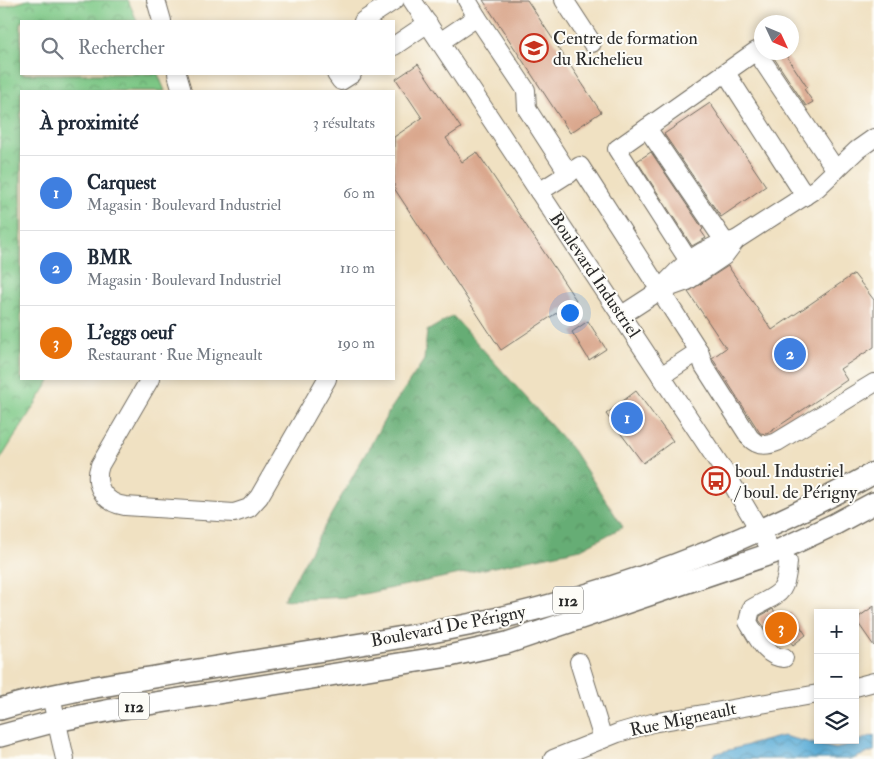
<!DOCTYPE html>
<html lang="fr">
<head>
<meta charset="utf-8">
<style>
  :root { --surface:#fff; --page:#f2f2f3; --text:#1f2937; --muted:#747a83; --line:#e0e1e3; --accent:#b45309 }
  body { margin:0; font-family:"IM FELL Double Pica",serif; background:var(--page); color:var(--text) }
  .controls { position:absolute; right:15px; bottom:15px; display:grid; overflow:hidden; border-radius:0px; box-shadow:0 2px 8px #0003 }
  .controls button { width:45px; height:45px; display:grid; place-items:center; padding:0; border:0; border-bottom:1px solid var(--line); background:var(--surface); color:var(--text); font:25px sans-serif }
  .compass { position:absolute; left:754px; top:15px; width:45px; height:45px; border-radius:50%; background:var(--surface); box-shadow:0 2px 8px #0003; rotate:134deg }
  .you { position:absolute; left:569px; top:312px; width:18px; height:18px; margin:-12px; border:4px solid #fff; border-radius:50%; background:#1a73e8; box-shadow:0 0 0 8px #1a73e833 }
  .badge { display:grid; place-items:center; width:32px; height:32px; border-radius:50%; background:var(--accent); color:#fff; font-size:16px; font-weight:700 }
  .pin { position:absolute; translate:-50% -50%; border:2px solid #fff; box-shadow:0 1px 5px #0006 }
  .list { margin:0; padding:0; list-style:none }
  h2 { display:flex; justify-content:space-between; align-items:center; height:65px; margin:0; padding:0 20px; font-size:21px }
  h2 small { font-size:16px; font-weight:400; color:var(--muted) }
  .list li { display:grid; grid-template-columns:32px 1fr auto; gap:15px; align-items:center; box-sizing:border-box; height:75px; padding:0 20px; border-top:1px solid var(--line) }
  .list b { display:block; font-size:19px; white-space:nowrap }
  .list p { margin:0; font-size:16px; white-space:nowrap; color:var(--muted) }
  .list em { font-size:16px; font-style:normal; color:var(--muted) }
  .icon { flex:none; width:28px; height:28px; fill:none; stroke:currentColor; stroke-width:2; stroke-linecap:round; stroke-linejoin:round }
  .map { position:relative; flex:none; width:874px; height:759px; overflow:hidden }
  .search { position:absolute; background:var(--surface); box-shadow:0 2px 8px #0003; left:20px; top:20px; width:375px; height:55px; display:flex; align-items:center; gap:12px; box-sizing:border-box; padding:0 18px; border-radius:0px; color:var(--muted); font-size:19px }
  .panel { position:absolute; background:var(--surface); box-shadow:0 2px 8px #0003; left:20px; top:90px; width:375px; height:290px; border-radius:0px }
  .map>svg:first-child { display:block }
  .forest { fill:url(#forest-crowns); stroke:#486c50 }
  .park { fill:url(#park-crowns); stroke:#547a59 }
  .water { fill:url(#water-waves); stroke:#446d82 }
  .building { fill:#daa88e }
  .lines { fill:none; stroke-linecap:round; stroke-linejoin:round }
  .minor-casing { stroke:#706b60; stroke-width:20 }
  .major-casing { stroke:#706b60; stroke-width:24 }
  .minor { stroke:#fff; stroke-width:18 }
  .major { stroke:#fff; stroke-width:21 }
  .labels { text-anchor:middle; stroke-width:4; stroke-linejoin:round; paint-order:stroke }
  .shield { fill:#fdfcf7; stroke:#6a6a68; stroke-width:1 }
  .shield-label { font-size:16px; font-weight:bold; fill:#2b2b2b }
  .poi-label { font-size:18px; fill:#2b2b2b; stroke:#fdfcf7; text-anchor:start }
  .street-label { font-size:18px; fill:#2b2b2b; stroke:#fdfcf7 }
</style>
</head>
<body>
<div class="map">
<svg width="874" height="759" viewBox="0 0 874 759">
  <defs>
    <pattern id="forest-crowns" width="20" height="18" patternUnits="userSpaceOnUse" patternTransform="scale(1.25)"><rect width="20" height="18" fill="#66ad74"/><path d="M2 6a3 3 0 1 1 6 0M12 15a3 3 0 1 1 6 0" fill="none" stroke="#548d5f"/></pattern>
    <pattern id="park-crowns" width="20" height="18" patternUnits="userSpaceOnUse" patternTransform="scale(1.25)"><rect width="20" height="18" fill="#7ec987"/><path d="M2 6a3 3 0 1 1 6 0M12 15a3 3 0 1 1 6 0" fill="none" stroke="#67a36f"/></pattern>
    <pattern id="water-waves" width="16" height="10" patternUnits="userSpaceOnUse" patternTransform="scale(1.25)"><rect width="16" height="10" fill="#5eafd8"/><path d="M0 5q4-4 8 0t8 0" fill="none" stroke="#4e8faf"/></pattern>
  </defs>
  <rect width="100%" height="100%" fill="#fdfcf7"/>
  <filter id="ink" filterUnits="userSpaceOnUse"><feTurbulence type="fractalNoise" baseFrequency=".02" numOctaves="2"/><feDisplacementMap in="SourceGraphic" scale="10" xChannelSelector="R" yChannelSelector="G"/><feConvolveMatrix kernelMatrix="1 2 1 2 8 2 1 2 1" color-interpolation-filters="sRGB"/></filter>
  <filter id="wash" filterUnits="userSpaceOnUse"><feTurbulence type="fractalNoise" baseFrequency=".0096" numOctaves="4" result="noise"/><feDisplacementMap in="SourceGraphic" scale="20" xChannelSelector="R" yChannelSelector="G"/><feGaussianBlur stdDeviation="1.12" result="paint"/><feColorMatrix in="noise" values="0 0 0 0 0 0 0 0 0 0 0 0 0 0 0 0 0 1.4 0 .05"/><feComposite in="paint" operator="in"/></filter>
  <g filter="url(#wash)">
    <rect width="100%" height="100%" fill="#f0e1c2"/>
    <polygon class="forest" points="453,316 573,450 623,527 581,549 349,597 283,600 390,410 424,360 427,331"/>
    <polygon class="park" points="28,0 128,0 137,21 21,21 21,74 158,74 165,91 21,91 21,379 51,379 0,460 0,8"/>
    <polygon class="water" points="874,735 874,751 852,759 711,759 715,754 725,751 783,736 836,749"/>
    <g id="blocks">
      <g class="building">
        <polygon points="483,0 527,0 601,112 570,133"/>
        <polygon points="770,52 784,52 807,87 804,89 813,102 806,106"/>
        <polygon points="418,64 461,128 446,138 462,162 477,152 576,300 501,350 394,188 394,137 422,118 396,79"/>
        <polygon points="710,103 766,186 721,217 664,134"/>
        <polygon points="651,152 703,229 701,231 706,238 692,246 637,161"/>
        <polygon points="728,266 772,330 854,274 874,300 874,347 840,369 847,380 767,434 760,433 714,361 712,358 726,348 688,292"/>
        <polygon points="588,321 606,349 589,360 572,332"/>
        <polygon points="636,391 673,441 643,463 606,414"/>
        <polygon points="874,606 874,646 858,623 860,616"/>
        <polygon points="773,609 780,620 791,612 806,635 793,645 787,637 777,644 759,620 760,616"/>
      </g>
    </g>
  </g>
  <g filter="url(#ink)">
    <use href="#blocks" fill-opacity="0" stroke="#706b60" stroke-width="1"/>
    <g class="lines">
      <defs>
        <g id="minor">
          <polyline points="156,0 162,21"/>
          <polyline points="412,0 728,477 773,553"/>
          <polyline points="467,0 477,17"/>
          <polyline points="564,0 592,43"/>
          <polyline points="363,21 395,0"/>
          <polyline points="440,42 477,17 526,90 527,109 569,174"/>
          <polyline points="394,46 428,23"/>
          <polyline points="726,73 805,196"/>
          <polyline points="177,74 182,91"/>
          <polyline points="336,74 341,81 352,74"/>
          <polyline points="647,128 729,248"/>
          <path d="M539 192 580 166 699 351 704 366 750 438C758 447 767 446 777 442L874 383"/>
          <polyline points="736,240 817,188 857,150 874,138"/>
          <polyline points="689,261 617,149 756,51 836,170"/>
          <path d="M622 315 659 291 687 281 724 256 736 240C701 246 681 265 659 291"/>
          <polyline points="661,376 699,351"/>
          <path d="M150 379 100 465C93 485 104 503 125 506L234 513 249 508 259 497 327 379"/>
          <path d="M784 658C765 657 757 636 748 622L751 609C778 593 786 597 788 562"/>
          <polyline points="579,662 603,739"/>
          <polyline points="855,687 874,682"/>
          <polyline points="51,696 65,759"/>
          <polyline points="553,759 618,733 652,723 818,694"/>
        </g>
        <g id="major">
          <path d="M0 709C53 693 107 685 161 676 252 661 342 648 432 632 587 604 736 549 874 473"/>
          <polyline points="0,736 56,721 111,710 449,656 507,643 773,553 835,524 874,503"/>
        </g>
      </defs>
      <use href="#minor" class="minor-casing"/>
      <use href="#major" class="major-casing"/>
      <use href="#minor" class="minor"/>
      <use href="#major" class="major"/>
    </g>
  </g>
  <defs>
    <symbol id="school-ring" viewBox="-11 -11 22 22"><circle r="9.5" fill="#fdfcf7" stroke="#c8321e" stroke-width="1.5"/><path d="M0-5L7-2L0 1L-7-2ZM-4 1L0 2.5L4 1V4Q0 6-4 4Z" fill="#c8321e"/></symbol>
    <symbol id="bus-ring" viewBox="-11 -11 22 22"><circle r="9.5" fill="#fdfcf7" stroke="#c8321e" stroke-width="1.5"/><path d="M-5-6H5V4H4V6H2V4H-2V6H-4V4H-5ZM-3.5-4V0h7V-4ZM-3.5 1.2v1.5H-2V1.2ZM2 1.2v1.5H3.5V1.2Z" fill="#c8321e"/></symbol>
  </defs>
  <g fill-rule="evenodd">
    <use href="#school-ring" x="518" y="32" width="32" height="32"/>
    <use href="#bus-ring" x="700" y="465" width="32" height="32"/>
  </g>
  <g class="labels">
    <g class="shield">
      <rect x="553" y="586.5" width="30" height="27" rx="4"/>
      <rect x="119" y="692.5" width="30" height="27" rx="4"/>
    </g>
    <g class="shield-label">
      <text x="568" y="606">112</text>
      <text x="134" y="712">112</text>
    </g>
    <g class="poi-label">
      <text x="553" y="44">Centre de formation<tspan x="553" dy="21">du Richelieu</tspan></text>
      <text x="735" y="477">boul. Industriel<tspan x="735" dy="21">/ boul. de Périgny</tspan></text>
    </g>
    <g class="street-label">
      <text transform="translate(595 275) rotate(56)" y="6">Boulevard Industriel</text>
      <text transform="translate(448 626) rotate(-11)" y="6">Boulevard De Périgny</text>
      <text transform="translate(683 719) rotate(-12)" y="6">Rue Migneault</text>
    </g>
  </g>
</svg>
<div class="controls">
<button>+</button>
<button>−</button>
<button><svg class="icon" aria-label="layers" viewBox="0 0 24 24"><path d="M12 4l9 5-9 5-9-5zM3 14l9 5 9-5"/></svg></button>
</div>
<svg class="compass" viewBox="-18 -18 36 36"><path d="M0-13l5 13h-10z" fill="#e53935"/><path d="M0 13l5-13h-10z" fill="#747a83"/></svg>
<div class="you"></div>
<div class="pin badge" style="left:627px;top:418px;background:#3f7fe0">1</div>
<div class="pin badge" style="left:790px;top:354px;background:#3f7fe0">2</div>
<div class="pin badge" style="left:781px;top:628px;background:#e8710a">3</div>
<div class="search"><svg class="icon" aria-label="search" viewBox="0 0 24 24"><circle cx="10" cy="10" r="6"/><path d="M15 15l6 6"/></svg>Rechercher</div>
<section class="panel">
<h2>À proximité<small>3 résultats</small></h2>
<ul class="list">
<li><span class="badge" style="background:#3f7fe0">1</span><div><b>Carquest</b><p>Magasin · Boulevard Industriel</p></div><em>60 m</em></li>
<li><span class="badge" style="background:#3f7fe0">2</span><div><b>BMR</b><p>Magasin · Boulevard Industriel</p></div><em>110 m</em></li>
<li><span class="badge" style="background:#e8710a">3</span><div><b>L'eggs oeuf</b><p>Restaurant · Rue Migneault</p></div><em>190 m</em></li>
</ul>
</section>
</div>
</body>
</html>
